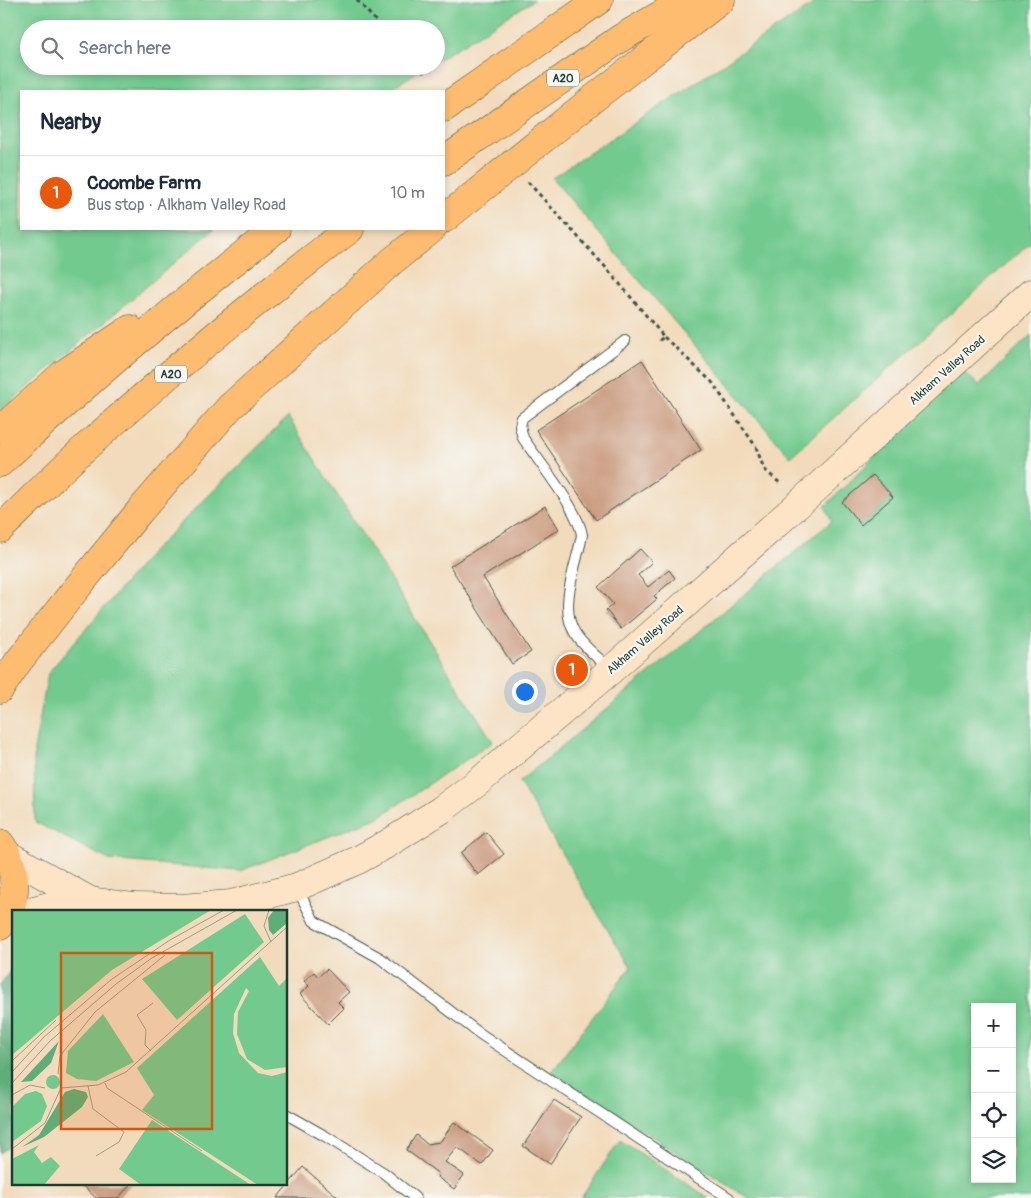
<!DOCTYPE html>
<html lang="en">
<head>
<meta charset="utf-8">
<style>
  :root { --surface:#fff; --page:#f2f2f3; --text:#1f2937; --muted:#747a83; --line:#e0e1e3; --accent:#ea580c }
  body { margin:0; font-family:Pangolin,sans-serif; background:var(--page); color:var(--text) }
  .controls { position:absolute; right:15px; bottom:15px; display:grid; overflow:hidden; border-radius:0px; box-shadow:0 2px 8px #0003 }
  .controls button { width:45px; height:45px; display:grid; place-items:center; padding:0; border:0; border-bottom:1px solid var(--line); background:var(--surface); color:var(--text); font:25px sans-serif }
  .you { position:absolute; left:524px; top:691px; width:18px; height:18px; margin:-12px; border:4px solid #fff; border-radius:50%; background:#1a73e8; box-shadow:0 0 0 8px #1a73e833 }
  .badge { display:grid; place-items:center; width:32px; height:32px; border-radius:50%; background:var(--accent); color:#fff; font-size:16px; font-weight:700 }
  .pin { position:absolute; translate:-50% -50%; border:2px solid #fff; box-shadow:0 1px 5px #0006 }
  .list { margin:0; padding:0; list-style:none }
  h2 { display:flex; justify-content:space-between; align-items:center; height:65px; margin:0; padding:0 20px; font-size:21px }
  h2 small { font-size:16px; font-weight:400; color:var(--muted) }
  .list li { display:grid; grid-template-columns:32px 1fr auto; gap:15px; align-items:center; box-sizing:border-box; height:75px; padding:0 20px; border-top:1px solid var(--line) }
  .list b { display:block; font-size:19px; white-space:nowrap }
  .list p { margin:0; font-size:16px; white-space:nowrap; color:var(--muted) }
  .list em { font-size:16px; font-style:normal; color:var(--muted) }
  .icon { flex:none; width:28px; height:28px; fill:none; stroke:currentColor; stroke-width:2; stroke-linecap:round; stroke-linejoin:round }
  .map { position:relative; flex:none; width:1031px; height:1198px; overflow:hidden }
  .search { position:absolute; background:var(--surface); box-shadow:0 2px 8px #0003; left:20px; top:20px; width:425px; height:55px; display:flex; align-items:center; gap:12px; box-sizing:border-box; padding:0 18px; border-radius:28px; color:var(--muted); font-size:19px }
  .panel { position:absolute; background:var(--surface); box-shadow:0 2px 8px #0003; left:20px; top:90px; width:425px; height:140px; border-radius:0px }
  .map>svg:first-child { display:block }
  .green { fill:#73ca8f; stroke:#498462; fill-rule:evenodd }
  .forest { fill:#5eae7a; stroke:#3e7657 }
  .building { fill:#cb9b80 }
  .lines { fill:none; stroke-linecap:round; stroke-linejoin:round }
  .lane-casing { stroke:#3f5548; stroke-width:12 }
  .secondary-casing { stroke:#3f5548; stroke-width:29 }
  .primary-casing { stroke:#3f5548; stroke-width:29 }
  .highway-casing { stroke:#3f5548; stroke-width:29 }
  .path { stroke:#3f5548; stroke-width:3; stroke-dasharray:4 4; stroke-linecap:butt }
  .lane { stroke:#fff; stroke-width:10 }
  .secondary { stroke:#fee4c6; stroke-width:28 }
  .primary { stroke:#fdbc70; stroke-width:28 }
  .highway { stroke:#fdbc70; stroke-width:28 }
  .labels { text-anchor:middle; stroke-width:4; stroke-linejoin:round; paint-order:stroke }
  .shield { fill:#f6f6f2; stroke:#60746d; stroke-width:1 }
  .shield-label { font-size:11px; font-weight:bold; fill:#1f3d34 }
  .street-label { font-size:12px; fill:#1f3d34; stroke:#f6f6f2 }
  .inset-road { fill:none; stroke:#9e9c86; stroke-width:1 }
  .view { fill:#d45610; fill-opacity:0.15; stroke:#d45610; stroke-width:2.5 }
  .inset-edge { fill:none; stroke:#1f3d34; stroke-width:2.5 }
</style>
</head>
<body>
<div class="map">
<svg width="1031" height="1198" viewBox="0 0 1031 1198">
  <rect width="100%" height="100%" fill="#f6f6f2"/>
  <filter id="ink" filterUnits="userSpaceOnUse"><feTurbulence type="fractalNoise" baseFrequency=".02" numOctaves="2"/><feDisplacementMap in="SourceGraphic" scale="10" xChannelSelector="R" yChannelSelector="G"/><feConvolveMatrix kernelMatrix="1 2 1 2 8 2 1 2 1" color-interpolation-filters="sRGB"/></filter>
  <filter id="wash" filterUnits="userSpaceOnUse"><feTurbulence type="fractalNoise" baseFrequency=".0096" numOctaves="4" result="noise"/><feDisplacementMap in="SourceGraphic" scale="20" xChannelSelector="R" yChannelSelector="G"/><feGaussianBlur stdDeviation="1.12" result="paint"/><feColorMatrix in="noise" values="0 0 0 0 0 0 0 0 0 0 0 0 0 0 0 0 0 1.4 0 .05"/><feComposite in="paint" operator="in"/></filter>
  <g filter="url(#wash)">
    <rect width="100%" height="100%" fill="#f2dbbc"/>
    <g class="green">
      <polygon points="0,0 534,0 436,61 436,29 29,29 29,66 427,66 387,91 21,91 21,229 214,229 0,411"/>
      <polygon points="819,0 1031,0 1031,242 790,457 552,178"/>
      <path d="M1031 335V1198H748L551 1072 631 967 613 939 519 782 832 521 825 506 962 371 979 385ZM873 475 893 497 861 524 842 502ZM975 1007H1012V1179H975Z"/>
      <polygon points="288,417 493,742 379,817 240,871 109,860 35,822 34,750 48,673 150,554"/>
      <polygon points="620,1140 709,1198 581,1198"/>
    </g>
    <polygon class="forest" points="14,965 14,1144 0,1153 0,985"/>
    <g id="blocks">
      <g class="building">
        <polygon points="642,360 701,450 596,520 536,430"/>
        <polygon points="873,475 893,497 861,525 842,502"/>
        <polygon points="545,506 559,529 483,577 531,652 512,664 450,566"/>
        <polygon points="640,549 652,562 638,575 648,587 669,570 675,578 654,596 657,599 621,629 606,610 613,604 598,587"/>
        <polygon points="486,832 504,854 478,875 461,853"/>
        <polygon points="327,969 349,992 338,1002 344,1008 328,1024 300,994 309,986 304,981 314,972 318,977"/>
        <polygon points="554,1100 581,1117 550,1164 523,1146"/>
        <polygon points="454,1122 493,1150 482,1165 457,1147 445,1162 464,1175 454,1189 437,1177 439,1174 406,1150 416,1135 427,1144 440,1142"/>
        <polygon points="303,1167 339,1198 277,1198"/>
        <polygon points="81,1184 131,1184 118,1198 96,1198"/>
      </g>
    </g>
  </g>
  <g filter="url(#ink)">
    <use href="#blocks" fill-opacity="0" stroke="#3f5548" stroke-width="1"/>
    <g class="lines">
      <defs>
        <g id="lane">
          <path d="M610 669C599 658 583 647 575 633 558 607 577 564 582 535 578 509 539 462 523 438L520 426 522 418 625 341"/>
          <polyline points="297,888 314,921 380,958 479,1033 729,1198"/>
          <polyline points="286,1114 325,1136 384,1173 415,1198"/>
        </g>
        <g id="secondary">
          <polyline points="8,855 90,901"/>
          <polyline points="26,912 49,906 90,901 134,907 182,908 231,904 297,887 358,860 387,844 441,810 477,783 611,670 801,502 1031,293"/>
        </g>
        <path id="primary" d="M0 843C18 868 20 901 0 926"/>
        <g id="highway">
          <polyline points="444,108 599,0"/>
          <polyline points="444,161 621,38 686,0"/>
          <polyline points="444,219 594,98 721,0"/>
          <polyline points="0,430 63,374 130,329"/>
          <path d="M0 463C88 381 181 302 276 229"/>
          <path d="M0 529C29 502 56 474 86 447 171 371 259 298 350 229"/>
          <polyline points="0,689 18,662 71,595 139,512 230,407 391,262 432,229"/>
        </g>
      </defs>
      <use href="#lane" class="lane-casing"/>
      <use href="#secondary" class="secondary-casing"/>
      <use href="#primary" class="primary-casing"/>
      <use href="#highway" class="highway-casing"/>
      <g class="path">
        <polyline points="357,0 383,29"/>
        <polyline points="418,66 424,73"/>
        <polyline points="528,182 609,271 664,337 658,341"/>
        <polyline points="664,337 712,382 756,447 764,469 782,485"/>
      </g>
      <use href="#lane" class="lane"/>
      <use href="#secondary" class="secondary"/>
      <use href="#primary" class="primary"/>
      <use href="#highway" class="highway"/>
    </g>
  </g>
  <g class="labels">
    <g class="shield">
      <rect x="547" y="69.5" width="32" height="17" rx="4"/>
      <rect x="155" y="365.5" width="32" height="17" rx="4"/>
    </g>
    <g class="shield-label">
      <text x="563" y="82">A20</text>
      <text x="171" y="378">A20</text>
    </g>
    <g class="street-label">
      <text transform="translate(947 370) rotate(-42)" y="4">Alkham Valley Road</text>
      <text transform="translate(645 640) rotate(-41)" y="4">Alkham Valley Road</text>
    </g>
  </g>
  <g transform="translate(12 910)">
    <rect width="275" height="275" fill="#f2dbbc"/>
    <path d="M0 0H199L100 60 0 145ZM233 4 252 32 165 110 130 69ZM248 47 267 76 275 68V157L253 160 235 149 225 124 226 102 237 81 234 78 222 104 221 123 227 143 246 163 260 166 275 162V275H246L130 200 142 185 125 158ZM91 104 122 152 84 171 65 169 54 163 56 141ZM34 172a7 7 0 1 1 14 0a7 7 0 1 1-14 0ZM24 181 30 184 35 196 29 211 0 232V197L13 184ZM140 210 239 275H129L107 259ZM27 235 22 242 30 253 39 247 48 256 32 275H0V249Z" fill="#73ca8f"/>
    <path d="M262 0H275V13L261 25 257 20 256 8ZM47 131 39 153 20 171 9 172ZM62 179 74 182 76 187 70 197 32 227 10 237 27 225 53 182Z" fill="#5eae7a"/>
    <path class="inset-road" d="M257 0 252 16 259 32M139 141 133 135 134 120 125 105 141 93M0 151 44 110M0 162 32 127 100 69 158 30 212 0M46 164 48 146 83 102 153 45M0 173 38 131 104 74 140 48 225 0M93 173 95 178 190 241M76 176 81 199 112 222 107 232 84 246M49 178 86 175 114 162 275 17M0 185 18 175 33 178M0 239 33 213 48 180"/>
    <path class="view" d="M49 43H200V219H49Z"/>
    <rect width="275" height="275" class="inset-edge"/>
  </g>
</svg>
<div class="controls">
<button>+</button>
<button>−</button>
<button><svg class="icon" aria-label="locate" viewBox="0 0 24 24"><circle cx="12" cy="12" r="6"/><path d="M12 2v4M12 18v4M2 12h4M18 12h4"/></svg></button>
<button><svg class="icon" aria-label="layers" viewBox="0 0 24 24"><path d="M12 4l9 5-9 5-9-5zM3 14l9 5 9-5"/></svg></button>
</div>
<div class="you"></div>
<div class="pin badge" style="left:572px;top:670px">1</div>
<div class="search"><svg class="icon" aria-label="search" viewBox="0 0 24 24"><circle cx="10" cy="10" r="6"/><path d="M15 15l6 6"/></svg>Search here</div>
<section class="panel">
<h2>Nearby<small></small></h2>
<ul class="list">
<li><span class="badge">1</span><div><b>Coombe Farm</b><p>Bus stop · Alkham Valley Road</p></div><em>10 m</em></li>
</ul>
</section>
</div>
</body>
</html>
